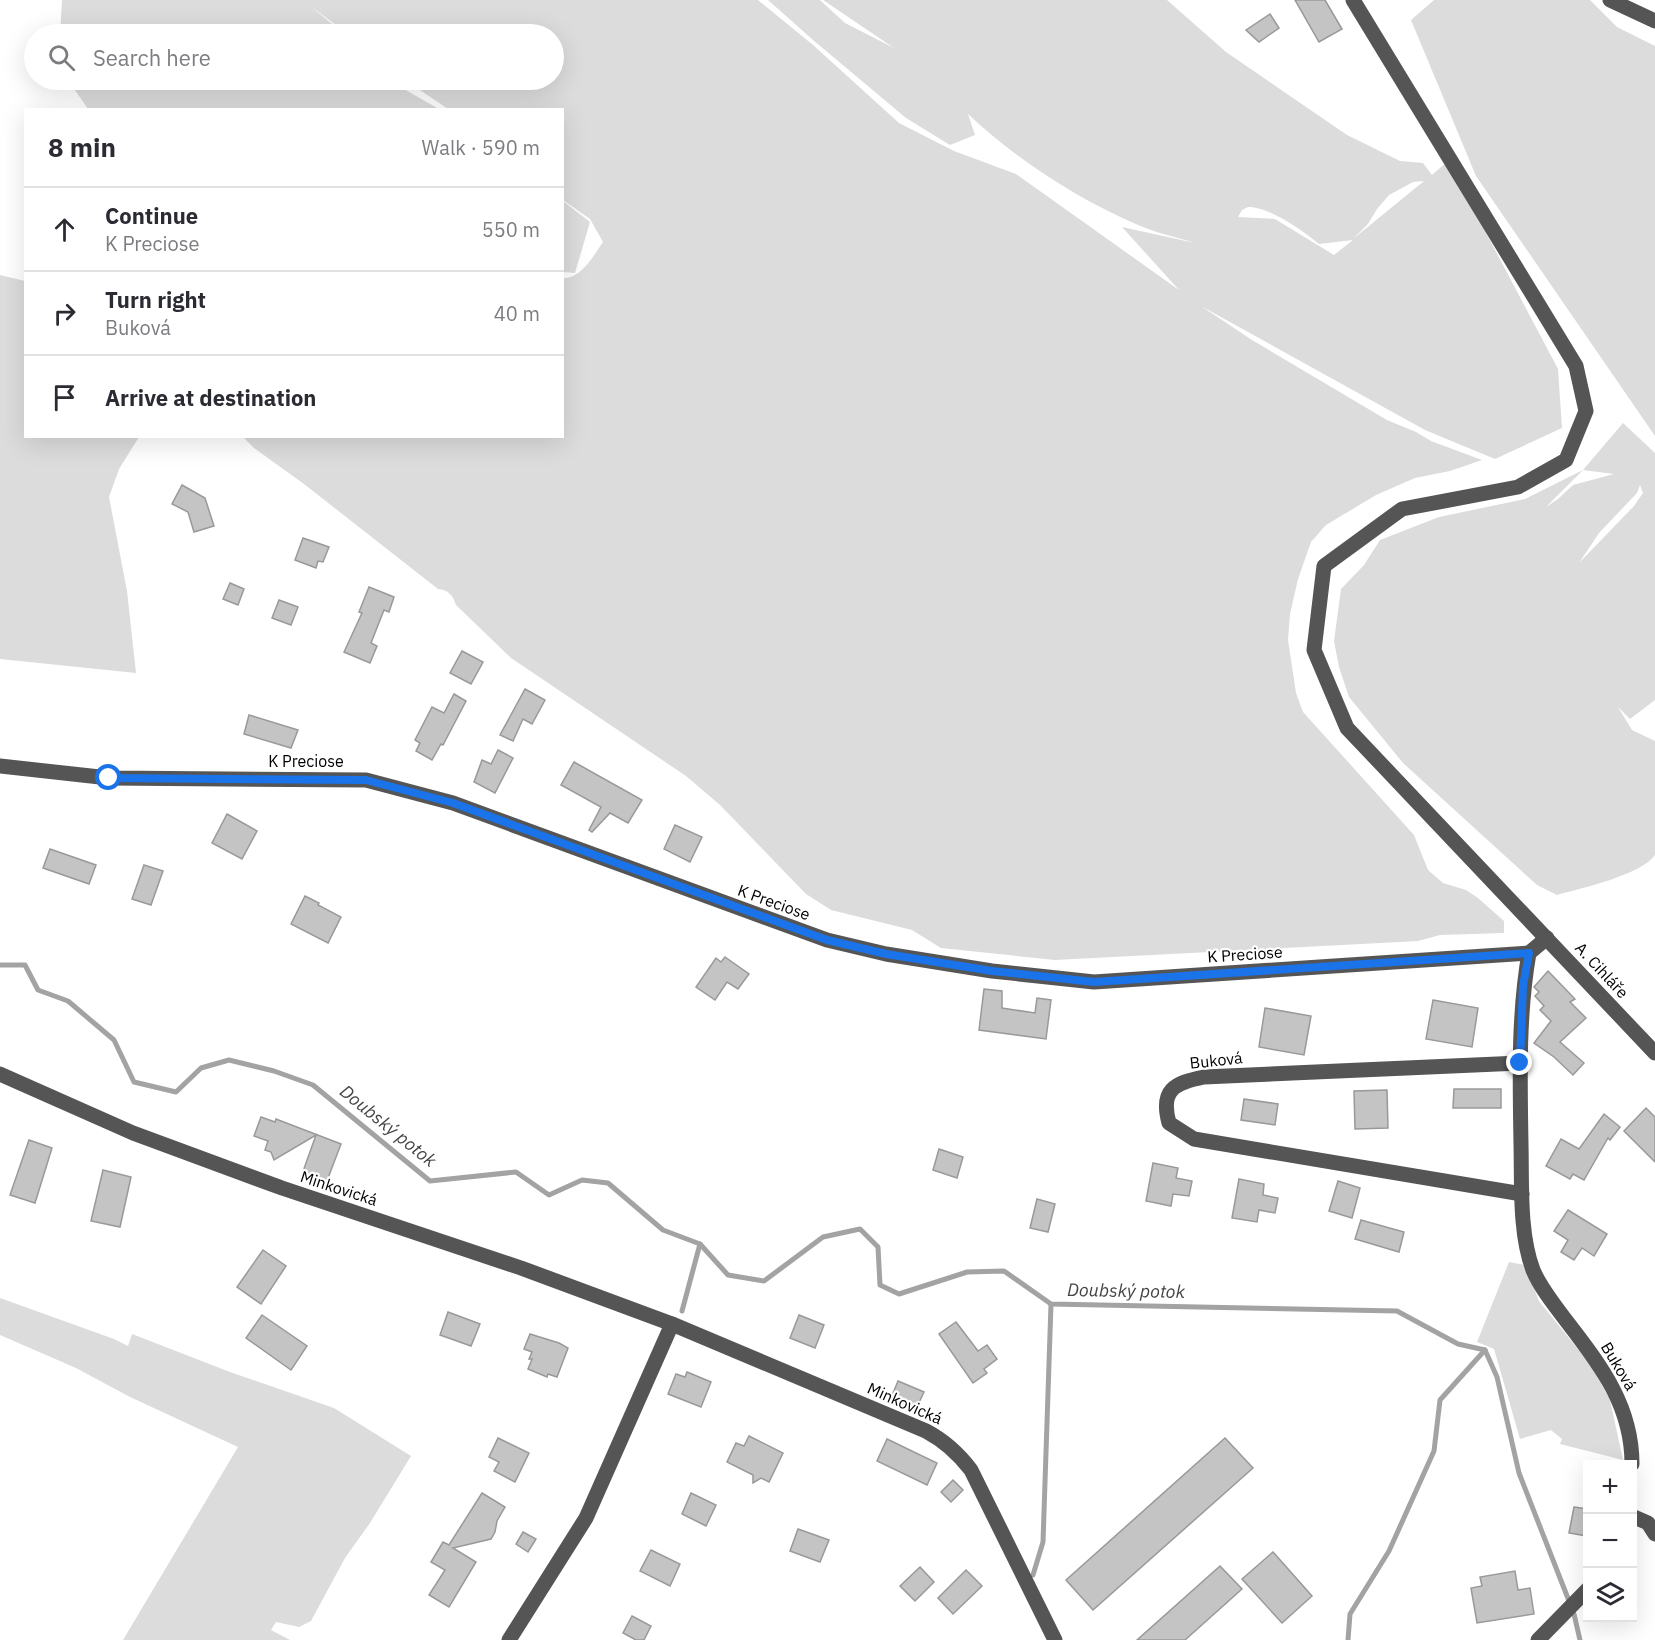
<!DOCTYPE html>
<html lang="en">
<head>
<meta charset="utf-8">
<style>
  :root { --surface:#fff; --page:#f2f2f3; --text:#2b2b33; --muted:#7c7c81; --line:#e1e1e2 }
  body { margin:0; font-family:"IBM Plex Sans",sans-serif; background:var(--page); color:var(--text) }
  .controls { position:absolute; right:18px; bottom:18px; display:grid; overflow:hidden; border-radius:0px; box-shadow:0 6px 24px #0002 }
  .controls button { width:54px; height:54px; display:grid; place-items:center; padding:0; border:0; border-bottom:2px solid var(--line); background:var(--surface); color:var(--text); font:30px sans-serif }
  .stop { position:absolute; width:18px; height:18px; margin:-14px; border:4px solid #1a73e8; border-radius:50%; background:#fff }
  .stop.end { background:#1a73e8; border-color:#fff; box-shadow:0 2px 6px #0008 }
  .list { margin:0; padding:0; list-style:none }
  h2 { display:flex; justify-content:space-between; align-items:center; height:78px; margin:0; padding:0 24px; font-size:26px }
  h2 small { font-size:20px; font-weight:400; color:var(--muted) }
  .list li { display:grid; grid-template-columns:39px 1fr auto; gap:18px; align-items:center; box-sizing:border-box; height:84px; padding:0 24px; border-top:2px solid var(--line) }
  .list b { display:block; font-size:22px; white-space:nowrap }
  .list p { margin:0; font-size:20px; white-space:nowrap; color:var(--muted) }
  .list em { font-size:20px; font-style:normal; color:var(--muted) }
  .icon { flex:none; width:33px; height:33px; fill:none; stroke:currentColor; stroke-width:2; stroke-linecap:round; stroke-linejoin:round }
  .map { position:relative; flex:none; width:1655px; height:1640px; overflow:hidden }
  .search { position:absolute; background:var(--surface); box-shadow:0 6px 24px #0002; left:24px; top:24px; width:540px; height:66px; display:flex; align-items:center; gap:15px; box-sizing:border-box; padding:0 21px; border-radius:33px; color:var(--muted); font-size:22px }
  .panel { position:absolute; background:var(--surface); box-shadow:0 6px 24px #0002; left:24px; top:108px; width:540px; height:330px; border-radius:0px }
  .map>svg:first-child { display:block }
  .green { fill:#dcdcdc; fill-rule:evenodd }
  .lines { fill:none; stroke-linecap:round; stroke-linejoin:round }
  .stream { stroke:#a3a3a3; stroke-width:5 }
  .building { fill:#c4c4c4; stroke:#999; stroke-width:1.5 }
  .minor { stroke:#555; stroke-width:15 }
  .route { stroke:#1a73e8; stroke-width:8 }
  .labels { text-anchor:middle; stroke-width:4.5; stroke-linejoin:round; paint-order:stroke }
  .street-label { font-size:16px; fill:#000; stroke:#fff }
  .water-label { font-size:18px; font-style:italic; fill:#444; stroke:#fff }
</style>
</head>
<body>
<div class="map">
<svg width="1655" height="1640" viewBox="0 0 1655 1640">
  <rect width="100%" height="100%" fill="#fff"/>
  <g class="green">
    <path d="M62 0H758L813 45 899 123 954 151 1016 174 1179 290 1122 227 1195 243C1176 237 1156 233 1138 225 1076 198 1017 160 968 114L975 135 950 145 906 118 813 40 768 0H820L845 23 894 48 823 0H1167L1226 52 1347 135 1400 161 1423 163 1432 175 1448 161 1558 369 1562 428 1495 459 1425 430 1201 306 1252 340 1387 420 1416 432 1431 441 1482 460 1450 471 1415 478 1376 495 1326 525 1311 542 1298 579 1290 614 1288 640 1296 693 1303 712 1414 835 1428 870 1443 883 1466 890 1478 898 1504 921V933L1440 935 1418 941 1055 960 941 948 912 930 831 910 806 894 720 805 686 776 511 658 456 605C453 595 448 590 438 589L304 484 254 448 243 437 562 436 563 278C581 279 594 255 603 242L590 219 563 200 562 110 448 109 405 80H554V34H348L309 5 336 27 342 34H60ZM1424 181 1353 239 1368 224 1377 209 1389 195 1413 182ZM1248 207C1270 207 1302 230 1319 244L1353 240 1334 255 1275 219 1238 217 1242 210Z"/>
    <polygon points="1434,0 1590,0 1617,27 1655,46 1655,436 1476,176 1411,20"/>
    <polygon points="68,80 388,80 439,109 88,109"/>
    <polygon points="563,201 590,222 575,273 563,272"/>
    <polygon points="0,275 25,281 26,436 139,437 119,469 109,497 127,591 136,673 0,659"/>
    <path d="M1623 423 1655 453V700L1630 719 1618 707 1632 730 1655 741V855C1641 875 1582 888 1557 895L1537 885 1403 763 1349 697 1339 667 1334 641 1341 589 1364 565 1380 540 1439 517 1525 499 1583 470ZM1583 470 1614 474 1573 485 1558 499 1546 507ZM1640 485 1643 493 1634 506 1579 563 1599 533 1637 493Z"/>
    <polygon points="1509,1262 1525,1265 1539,1301 1590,1364 1610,1400 1623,1460 1560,1444 1562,1439 1551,1430 1520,1439 1494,1349 1477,1342"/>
    <polygon points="0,1298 114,1339 128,1346 132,1334 230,1372 334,1408 411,1456 370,1523 345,1558 311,1621 299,1627 276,1622 271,1630 290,1640 123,1640 238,1447 130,1397 76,1368 0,1335"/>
  </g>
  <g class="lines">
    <g class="stream">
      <polyline points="0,965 25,965 38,990 68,1001 114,1040 134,1082 176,1092 201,1068 229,1060 274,1071 313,1085 430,1181 516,1172 549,1195 582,1180 608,1183 663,1230 700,1244 728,1275 764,1281 823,1237 860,1229 878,1247 880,1285 899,1294 967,1272 1004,1271 1051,1304 1397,1311 1458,1344 1485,1350 1497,1377 1519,1473 1569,1601"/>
      <polyline points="682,1311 700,1244"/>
      <polyline points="1033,1575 1043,1542 1051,1304"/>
      <polyline points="1574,1614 1580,1640"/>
      <polyline points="1348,1640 1350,1614 1389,1551 1434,1451 1440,1400 1485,1350"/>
    </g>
  </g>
  <g class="building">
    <polygon points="1295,0 1325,0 1342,29 1319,42"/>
    <polygon points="1270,14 1279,28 1259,42 1246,30"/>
    <polygon points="182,485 205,498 214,526 194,532 188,512 172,504"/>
    <polygon points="303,538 329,547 323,562 318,561 316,568 295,560"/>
    <polygon points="230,583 244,589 238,605 223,599"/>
    <polygon points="369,587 394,597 389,612 384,610 371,643 377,646 370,663 344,652 362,613 359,612"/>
    <polygon points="279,600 298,607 291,625 272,618"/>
    <polygon points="462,651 483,662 471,684 450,673"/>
    <polygon points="525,689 545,700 532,724 523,719 513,741 500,735"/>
    <polygon points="454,694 466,701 443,745 441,744 432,760 416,751 420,743 415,740 432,707 444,713"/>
    <polygon points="249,715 298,730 291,748 244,734"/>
    <polygon points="498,750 513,758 495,793 474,782 482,760 491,764"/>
    <polygon points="574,762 642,800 628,823 610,813 592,832 589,830 601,807 561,785"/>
    <polygon points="227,814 257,831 242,859 212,843"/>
    <polygon points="675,825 702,837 690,862 664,849"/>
    <polygon points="50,849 96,865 89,884 43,868"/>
    <polygon points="144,865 163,871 151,905 132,899"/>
    <polygon points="305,896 319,903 318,905 341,917 328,943 291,924"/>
    <polygon points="725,957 749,974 738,989 727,982 715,1000 696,987 716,958 721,962"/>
    <polygon points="1548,971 1575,999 1570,1002 1586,1018 1560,1042 1584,1063 1573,1075 1554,1057 1534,1043 1551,1021 1540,1010 1544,1006 1535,996 1539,992 1534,987"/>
    <polygon points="984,989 1002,991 1002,1008 1035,1013 1037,998 1051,1000 1046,1039 979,1030"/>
    <polygon points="1433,1000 1478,1008 1472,1047 1426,1039"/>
    <polygon points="1265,1008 1311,1016 1304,1055 1259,1047"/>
    <polygon points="1454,1089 1501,1089 1501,1108 1453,1108"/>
    <polygon points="1387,1090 1388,1128 1355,1129 1354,1091"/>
    <polygon points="1244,1099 1278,1104 1275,1125 1241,1120"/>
    <polygon points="1646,1108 1655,1117 1655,1162 1624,1131"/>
    <polygon points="1604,1114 1620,1127 1610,1140 1608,1138 1584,1180 1573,1174 1570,1179 1546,1166 1561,1139 1579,1149"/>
    <polygon points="261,1117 275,1122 276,1119 341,1144 325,1186 301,1177 316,1135 274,1160 271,1152 265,1150 268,1141 254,1136"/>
    <polygon points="29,1140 52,1148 35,1203 10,1195"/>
    <polygon points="939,1149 963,1157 957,1178 933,1170"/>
    <polygon points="1153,1163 1178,1168 1176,1178 1192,1181 1189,1196 1173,1194 1171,1206 1146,1201"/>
    <polygon points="103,1170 131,1177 120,1227 91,1221"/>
    <polygon points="1239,1179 1264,1184 1263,1195 1278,1198 1275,1213 1259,1210 1257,1222 1232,1218"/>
    <polygon points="1338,1181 1360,1188 1352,1218 1329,1211"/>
    <polygon points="1037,1199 1055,1204 1048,1232 1030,1228"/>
    <polygon points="1568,1210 1607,1234 1594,1256 1582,1248 1574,1260 1561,1252 1568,1240 1554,1231"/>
    <polygon points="1361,1220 1404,1232 1399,1252 1355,1239"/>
    <polygon points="263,1250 286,1266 261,1304 237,1287"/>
    <polygon points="448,1312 480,1324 471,1346 440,1335"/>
    <polygon points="262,1315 307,1346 291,1370 246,1338"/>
    <polygon points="799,1315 824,1325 815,1348 790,1338"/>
    <polygon points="956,1322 978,1351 987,1345 997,1359 984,1369 987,1373 973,1383 939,1334"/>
    <polygon points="530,1334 559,1343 568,1348 557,1377 548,1374 547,1377 528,1369 532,1359 529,1359 532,1352 524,1349"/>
    <polygon points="687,1372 711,1382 701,1407 668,1394 676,1374 685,1377"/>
    <polygon points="898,1381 924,1392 916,1409 891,1398"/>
    <polygon points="749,1436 783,1453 769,1482 761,1478 753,1483 753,1475 727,1462 736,1443 744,1446"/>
    <polygon points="498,1438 529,1453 515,1482 494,1471 499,1462 489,1457"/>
    <polygon points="1225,1438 1253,1468 1093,1610 1066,1580"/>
    <polygon points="887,1439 937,1463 927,1485 877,1461"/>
    <polygon points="953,1480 963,1490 951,1502 941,1492"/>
    <polygon points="482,1493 505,1507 497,1521 495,1532 491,1539 453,1548 476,1562 449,1607 429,1595 445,1570 431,1562 443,1542 449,1545"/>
    <polygon points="691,1493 716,1505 706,1526 682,1514"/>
    <polygon points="1574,1507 1587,1509 1587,1536 1569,1533"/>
    <polygon points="798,1529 829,1540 820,1562 790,1551"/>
    <polygon points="523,1532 536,1539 528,1552 516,1544"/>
    <polygon points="651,1550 680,1564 670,1586 640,1571"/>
    <polygon points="1273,1552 1312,1596 1282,1623 1242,1579"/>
    <polygon points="1220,1566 1242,1589 1185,1640 1137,1640"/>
    <polygon points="920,1567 934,1582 915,1601 900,1586"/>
    <polygon points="966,1570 982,1586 953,1614 938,1598"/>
    <polygon points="1515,1571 1518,1590 1530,1588 1534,1614 1477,1623 1471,1588 1482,1586 1480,1577"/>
    <polygon points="632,1616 651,1626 644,1640 636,1640 623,1633"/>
  </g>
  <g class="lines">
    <g class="minor">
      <polyline points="1353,0 1576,366 1586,411 1566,460 1518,487 1402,509 1324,566 1314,650 1347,728 1655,1053"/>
      <polyline points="1610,0 1655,21"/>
      <polyline points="0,766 109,778 366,780 453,803 827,940 886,954 992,971 1094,982 1529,953 1547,938"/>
      <path d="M1529 953C1518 1016 1520 1080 1521 1144 1522 1183 1519 1233 1533 1270 1541 1289 1556 1307 1568 1323 1602 1367 1632 1407 1632 1464"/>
      <path d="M1520 1063 1204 1077C1174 1083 1160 1090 1169 1123L1194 1139 1522 1194"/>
      <path d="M0 1074 133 1133 282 1188 521 1268 672 1324 926 1431C945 1441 958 1453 971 1470L1055 1640"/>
      <polyline points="1632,1516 1648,1523 1655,1534"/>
      <polyline points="509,1640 586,1518 672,1324"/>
      <polyline points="1538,1640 1588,1589"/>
    </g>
  </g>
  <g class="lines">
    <polyline class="route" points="109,778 366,780 453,803 827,940 886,954 992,971 1094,982 1529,953 1523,986 1520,1063"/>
  </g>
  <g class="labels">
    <g class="street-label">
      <text x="306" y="767">K Preciose</text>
      <text transform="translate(774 902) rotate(20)" y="6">K Preciose</text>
      <text transform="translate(1245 954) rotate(-4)" y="6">K Preciose</text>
      <text transform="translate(1602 970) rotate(47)" y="6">A. Cihláře</text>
      <text transform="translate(1216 1060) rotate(-6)" y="6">Buková</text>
      <text transform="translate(339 1188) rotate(18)" y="6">Minkovická</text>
      <text transform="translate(1619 1366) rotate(59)" y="6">Buková</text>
      <text transform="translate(905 1403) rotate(24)" y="6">Minkovická</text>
    </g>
    <g class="water-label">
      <text transform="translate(388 1126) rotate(39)" y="6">Doubský potok</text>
      <text transform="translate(1126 1291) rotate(1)" y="6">Doubský potok</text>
    </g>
  </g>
</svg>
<div class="controls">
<button>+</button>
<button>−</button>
<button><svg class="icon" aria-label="layers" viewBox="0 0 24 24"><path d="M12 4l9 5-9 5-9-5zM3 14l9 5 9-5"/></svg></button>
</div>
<div class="stop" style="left:109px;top:778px"></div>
<div class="stop end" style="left:1520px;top:1063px"></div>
<div class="search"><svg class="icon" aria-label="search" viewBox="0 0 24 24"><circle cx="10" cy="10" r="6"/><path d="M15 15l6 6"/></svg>Search here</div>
<section class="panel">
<h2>8 min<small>Walk · 590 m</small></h2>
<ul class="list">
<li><svg class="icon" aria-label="ahead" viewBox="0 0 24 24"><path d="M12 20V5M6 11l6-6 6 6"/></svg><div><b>Continue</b><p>K Preciose</p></div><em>550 m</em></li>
<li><svg class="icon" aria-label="right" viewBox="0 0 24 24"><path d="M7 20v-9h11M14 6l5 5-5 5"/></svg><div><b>Turn right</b><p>Buková</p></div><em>40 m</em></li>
<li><svg class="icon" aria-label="arrive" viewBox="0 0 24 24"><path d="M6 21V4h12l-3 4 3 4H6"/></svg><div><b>Arrive at destination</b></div></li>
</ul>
</section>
</div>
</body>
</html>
